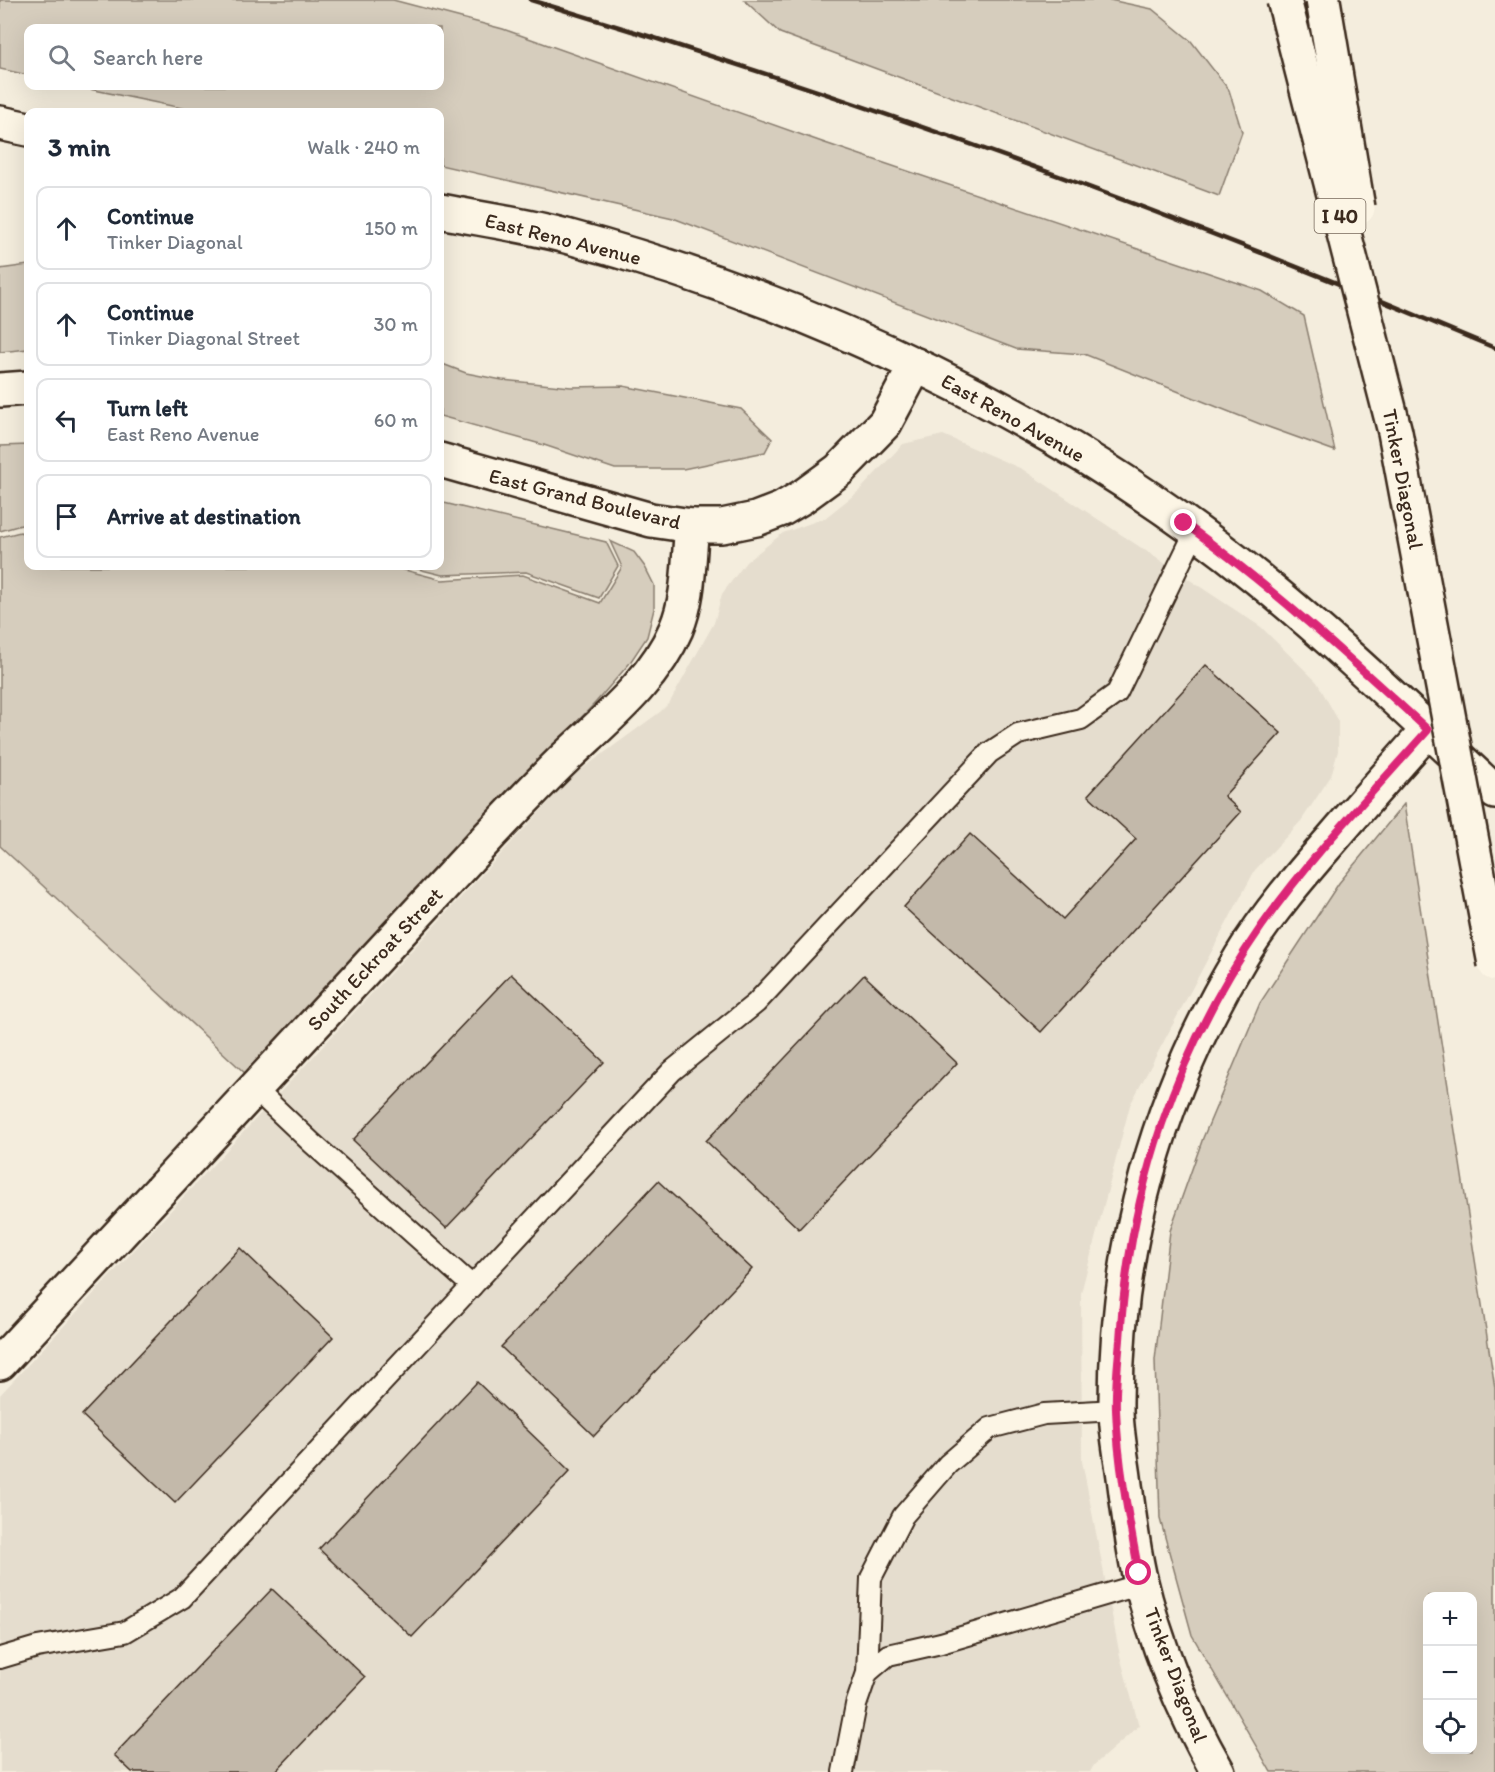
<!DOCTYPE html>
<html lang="en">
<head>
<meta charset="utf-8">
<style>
  :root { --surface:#fff; --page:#f6f6f7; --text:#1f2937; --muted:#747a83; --line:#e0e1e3 }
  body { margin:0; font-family:Itim,sans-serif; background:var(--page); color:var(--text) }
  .controls { position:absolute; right:18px; bottom:18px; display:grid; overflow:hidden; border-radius:12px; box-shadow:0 6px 24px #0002 }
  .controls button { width:54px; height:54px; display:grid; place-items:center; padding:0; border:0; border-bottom:2px solid var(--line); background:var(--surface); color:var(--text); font:30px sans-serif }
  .stop { position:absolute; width:18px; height:18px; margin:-14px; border:4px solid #db2777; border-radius:50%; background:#fff }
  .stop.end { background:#db2777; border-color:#fff; box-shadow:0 2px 6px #0008 }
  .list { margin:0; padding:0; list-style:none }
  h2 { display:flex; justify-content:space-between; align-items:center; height:78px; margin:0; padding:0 24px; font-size:26px }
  h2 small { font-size:20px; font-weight:400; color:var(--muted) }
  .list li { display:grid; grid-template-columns:39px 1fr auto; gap:18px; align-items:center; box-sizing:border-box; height:84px; margin:0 12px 12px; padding:0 12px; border:2px solid var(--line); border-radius:12px }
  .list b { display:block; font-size:22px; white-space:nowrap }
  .list p { margin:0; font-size:20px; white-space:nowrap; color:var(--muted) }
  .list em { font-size:20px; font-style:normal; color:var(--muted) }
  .icon { flex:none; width:33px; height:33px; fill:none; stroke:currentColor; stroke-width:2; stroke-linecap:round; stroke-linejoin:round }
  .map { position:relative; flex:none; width:1495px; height:1772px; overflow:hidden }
  .search { position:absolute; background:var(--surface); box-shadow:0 6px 24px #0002; left:24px; top:24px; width:420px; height:66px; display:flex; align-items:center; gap:15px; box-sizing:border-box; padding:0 21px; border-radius:12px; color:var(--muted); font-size:22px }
  .panel { position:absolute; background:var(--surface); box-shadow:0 6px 24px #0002; left:24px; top:108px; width:420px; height:462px; border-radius:12px }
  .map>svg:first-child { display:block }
  .built { fill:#e5ddce }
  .green { fill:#d6cdbd; stroke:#887c6e; stroke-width:1.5; fill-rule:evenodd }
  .building { fill:#c3b9aa; stroke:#3b2a1e; stroke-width:1.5 }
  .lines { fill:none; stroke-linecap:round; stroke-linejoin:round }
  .service-casing { stroke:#3b2a1e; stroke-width:24 }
  .minor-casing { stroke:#3b2a1e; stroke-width:38 }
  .tertiary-casing { stroke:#3b2a1e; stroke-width:38 }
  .secondary-casing { stroke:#3b2a1e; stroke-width:38 }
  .service { stroke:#fcf5e5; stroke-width:20 }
  .minor { stroke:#fcf5e5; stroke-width:33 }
  .tertiary { stroke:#fcf5e5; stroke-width:33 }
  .secondary { stroke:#fcf5e5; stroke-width:33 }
  .rail { stroke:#3b2a1e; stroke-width:4.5 }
  .motorway-bridge-casing { stroke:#3b2a1e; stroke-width:38; stroke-linecap:butt }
  .motorway-bridge { stroke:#fcf5e5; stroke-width:33 }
  .route { stroke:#db2777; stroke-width:8 }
  .labels { text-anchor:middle; stroke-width:4.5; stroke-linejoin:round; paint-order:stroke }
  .shield { fill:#fcf5e5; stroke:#75675a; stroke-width:1.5 }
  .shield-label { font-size:20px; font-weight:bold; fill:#3b2a1e }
  .street-label { font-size:21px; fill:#3b2a1e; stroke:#fcf5e5 }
</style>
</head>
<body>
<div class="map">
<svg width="1495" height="1772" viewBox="0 0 1495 1772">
  <rect width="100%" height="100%" fill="#f4eddd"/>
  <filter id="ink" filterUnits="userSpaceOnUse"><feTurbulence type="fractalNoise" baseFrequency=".0167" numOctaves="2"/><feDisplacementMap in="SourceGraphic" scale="12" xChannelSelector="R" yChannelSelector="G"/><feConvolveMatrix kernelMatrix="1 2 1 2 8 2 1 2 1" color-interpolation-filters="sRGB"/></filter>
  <g filter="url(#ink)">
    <polygon class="built" points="943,435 1022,469 1261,627 1317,682 1338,720 1338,751 1331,776 1301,821 1255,870 1130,1105 1081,1293 1082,1461 1120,1656 1139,1726 1094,1765 1090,1772 0,1772 0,1395 574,775 660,712 670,702 714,623 722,594 746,562 783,533 825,518 859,491 903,444"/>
    <g class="green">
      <polygon points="0,0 393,0 503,29 822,142 1262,291 1304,316 1335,451 1260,424 1084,354 1016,349 673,218 440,165 440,112 201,112 75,86 440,86 440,28 28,28 28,75 0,69"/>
      <polygon points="744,0 1110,0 1152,9 1191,41 1229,90 1242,132 1219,196 780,33"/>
      <polygon points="28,265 28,349 0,352 0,269"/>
      <polygon points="440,363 466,373 502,380 571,387 623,386 741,409 772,439 765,452 683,469 615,469 544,445 440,416"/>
      <polygon points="28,445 28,529 21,525 0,531 0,446"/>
      <polygon points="440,502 606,542 618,566 599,598 526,572 442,575 406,566 440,566"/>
      <polygon points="20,532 28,536 28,566 390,566 442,580 523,575 600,603 622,567 610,541 634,552 645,567 654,585 654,609 647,637 629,664 596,702 404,904 247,1075 0,846 0,537"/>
      <path d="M1404 804 1495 1388V1772H1271L1192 1635 1160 1519 1155 1360 1170 1231 1203 1138 1260 1003 1339 883ZM1428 1596H1472V1750H1428Z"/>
    </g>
    <g class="building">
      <polygon points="1206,665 1281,733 1224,796 1241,812 1041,1032 904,907 970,834 1063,919 1136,839 1088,795"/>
      <polygon points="511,974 604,1062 446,1228 353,1140"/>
      <polygon points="864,975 957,1063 799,1229 706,1141"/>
      <polygon points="658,1181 752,1269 594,1436 501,1347"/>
      <polygon points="240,1248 333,1337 175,1503 82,1415"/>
      <polygon points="477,1382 570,1471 412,1637 319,1549"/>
      <polygon points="272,1589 365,1677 275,1772 132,1772 114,1755"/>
    </g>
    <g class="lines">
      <defs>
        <g id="service">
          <polyline points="255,1089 312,1143 472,1286"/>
          <polyline points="0,1658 37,1647 125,1632 182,1598 672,1071 756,1003 989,753 1018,734 1081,719 1117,693 1195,532"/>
          <polyline points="867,1673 871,1578 903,1516 948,1464 990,1428 1044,1414 1116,1410"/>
          <polyline points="843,1772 856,1705 867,1673 888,1655 941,1643 1142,1584"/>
        </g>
        <path id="minor" d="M0 1363 490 835C515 809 540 782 566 757 606 719 654 681 676 629 690 596 688 561 692 526"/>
        <g id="tertiary">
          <polyline points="0,390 28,388"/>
          <polyline points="440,460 651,520 692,526 722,526 756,519 782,509 802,497 839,470 885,423 916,365"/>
          <path d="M1218 1772C1183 1711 1155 1642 1139 1574 1132 1542 1128 1509 1124 1477 1121 1454 1116 1431 1116 1408 1115 1248 1158 1094 1241 957 1267 914 1300 876 1333 838 1364 802 1396 766 1428 730"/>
        </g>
        <g id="secondary">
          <polyline points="0,123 28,129"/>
          <path d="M440 211C481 219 525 225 566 236 811 302 1060 418 1257 578 1340 645 1417 720 1495 792"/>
        </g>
      </defs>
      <use href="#service" class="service-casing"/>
      <use href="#minor" class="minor-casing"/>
      <use href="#tertiary" class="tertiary-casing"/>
      <use href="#secondary" class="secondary-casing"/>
      <use href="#service" class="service"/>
      <use href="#minor" class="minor"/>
      <use href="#tertiary" class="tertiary"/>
      <use href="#secondary" class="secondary"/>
      <path class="rail" d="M531 0C858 98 1180 215 1495 348"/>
      <defs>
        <g id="motorway-bridge">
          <polyline points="1284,0 1395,432 1495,964"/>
          <polyline points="1323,0 1358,208"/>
        </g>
      </defs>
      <use href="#motorway-bridge" class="motorway-bridge-casing"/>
      <use href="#motorway-bridge" class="motorway-bridge"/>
    </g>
  </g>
  <g class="lines" filter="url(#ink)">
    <path class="route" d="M1139 1573C1129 1520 1118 1465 1116 1410 1115 1387 1118 1363 1120 1340 1129 1192 1176 1049 1261 927 1310 857 1371 794 1428 730 1349 657 1270 586 1184 523"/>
  </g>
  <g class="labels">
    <rect class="shield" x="1314.5" y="199" width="51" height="34" rx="4.5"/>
    <g class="shield-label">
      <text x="1340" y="223">I 40</text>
    </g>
    <g class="street-label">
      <text transform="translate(563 239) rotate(14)" y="7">East Reno Avenue</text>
      <text transform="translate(1013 418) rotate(29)" y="7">East Reno Avenue</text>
      <text transform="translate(1403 479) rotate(79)" y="7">Tinker Diagonal</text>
      <text transform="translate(585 499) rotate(14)" y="7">East Grand Boulevard</text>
      <text transform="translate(375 959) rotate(-47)" y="7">South Eckroat Street</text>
      <text transform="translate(1176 1675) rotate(69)" y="7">Tinker Diagonal</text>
    </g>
  </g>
</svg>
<div class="controls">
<button>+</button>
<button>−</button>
<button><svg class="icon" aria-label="locate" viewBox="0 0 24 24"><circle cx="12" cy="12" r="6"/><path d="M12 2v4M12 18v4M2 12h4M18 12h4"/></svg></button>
</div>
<div class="stop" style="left:1139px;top:1573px"></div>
<div class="stop end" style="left:1184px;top:523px"></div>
<div class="search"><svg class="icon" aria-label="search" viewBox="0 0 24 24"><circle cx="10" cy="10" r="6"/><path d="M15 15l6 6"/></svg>Search here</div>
<section class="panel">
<h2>3 min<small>Walk · 240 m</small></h2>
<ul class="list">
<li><svg class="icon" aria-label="ahead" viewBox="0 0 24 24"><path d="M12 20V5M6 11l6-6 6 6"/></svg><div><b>Continue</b><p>Tinker Diagonal</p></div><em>150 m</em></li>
<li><svg class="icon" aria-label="ahead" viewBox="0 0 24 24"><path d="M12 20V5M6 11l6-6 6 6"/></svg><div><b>Continue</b><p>Tinker Diagonal Street</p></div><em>30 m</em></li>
<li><svg class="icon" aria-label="left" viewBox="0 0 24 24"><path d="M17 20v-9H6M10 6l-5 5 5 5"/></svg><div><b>Turn left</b><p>East Reno Avenue</p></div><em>60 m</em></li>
<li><svg class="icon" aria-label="arrive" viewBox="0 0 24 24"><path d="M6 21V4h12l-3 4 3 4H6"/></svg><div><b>Arrive at destination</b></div></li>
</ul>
</section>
</div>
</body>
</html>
